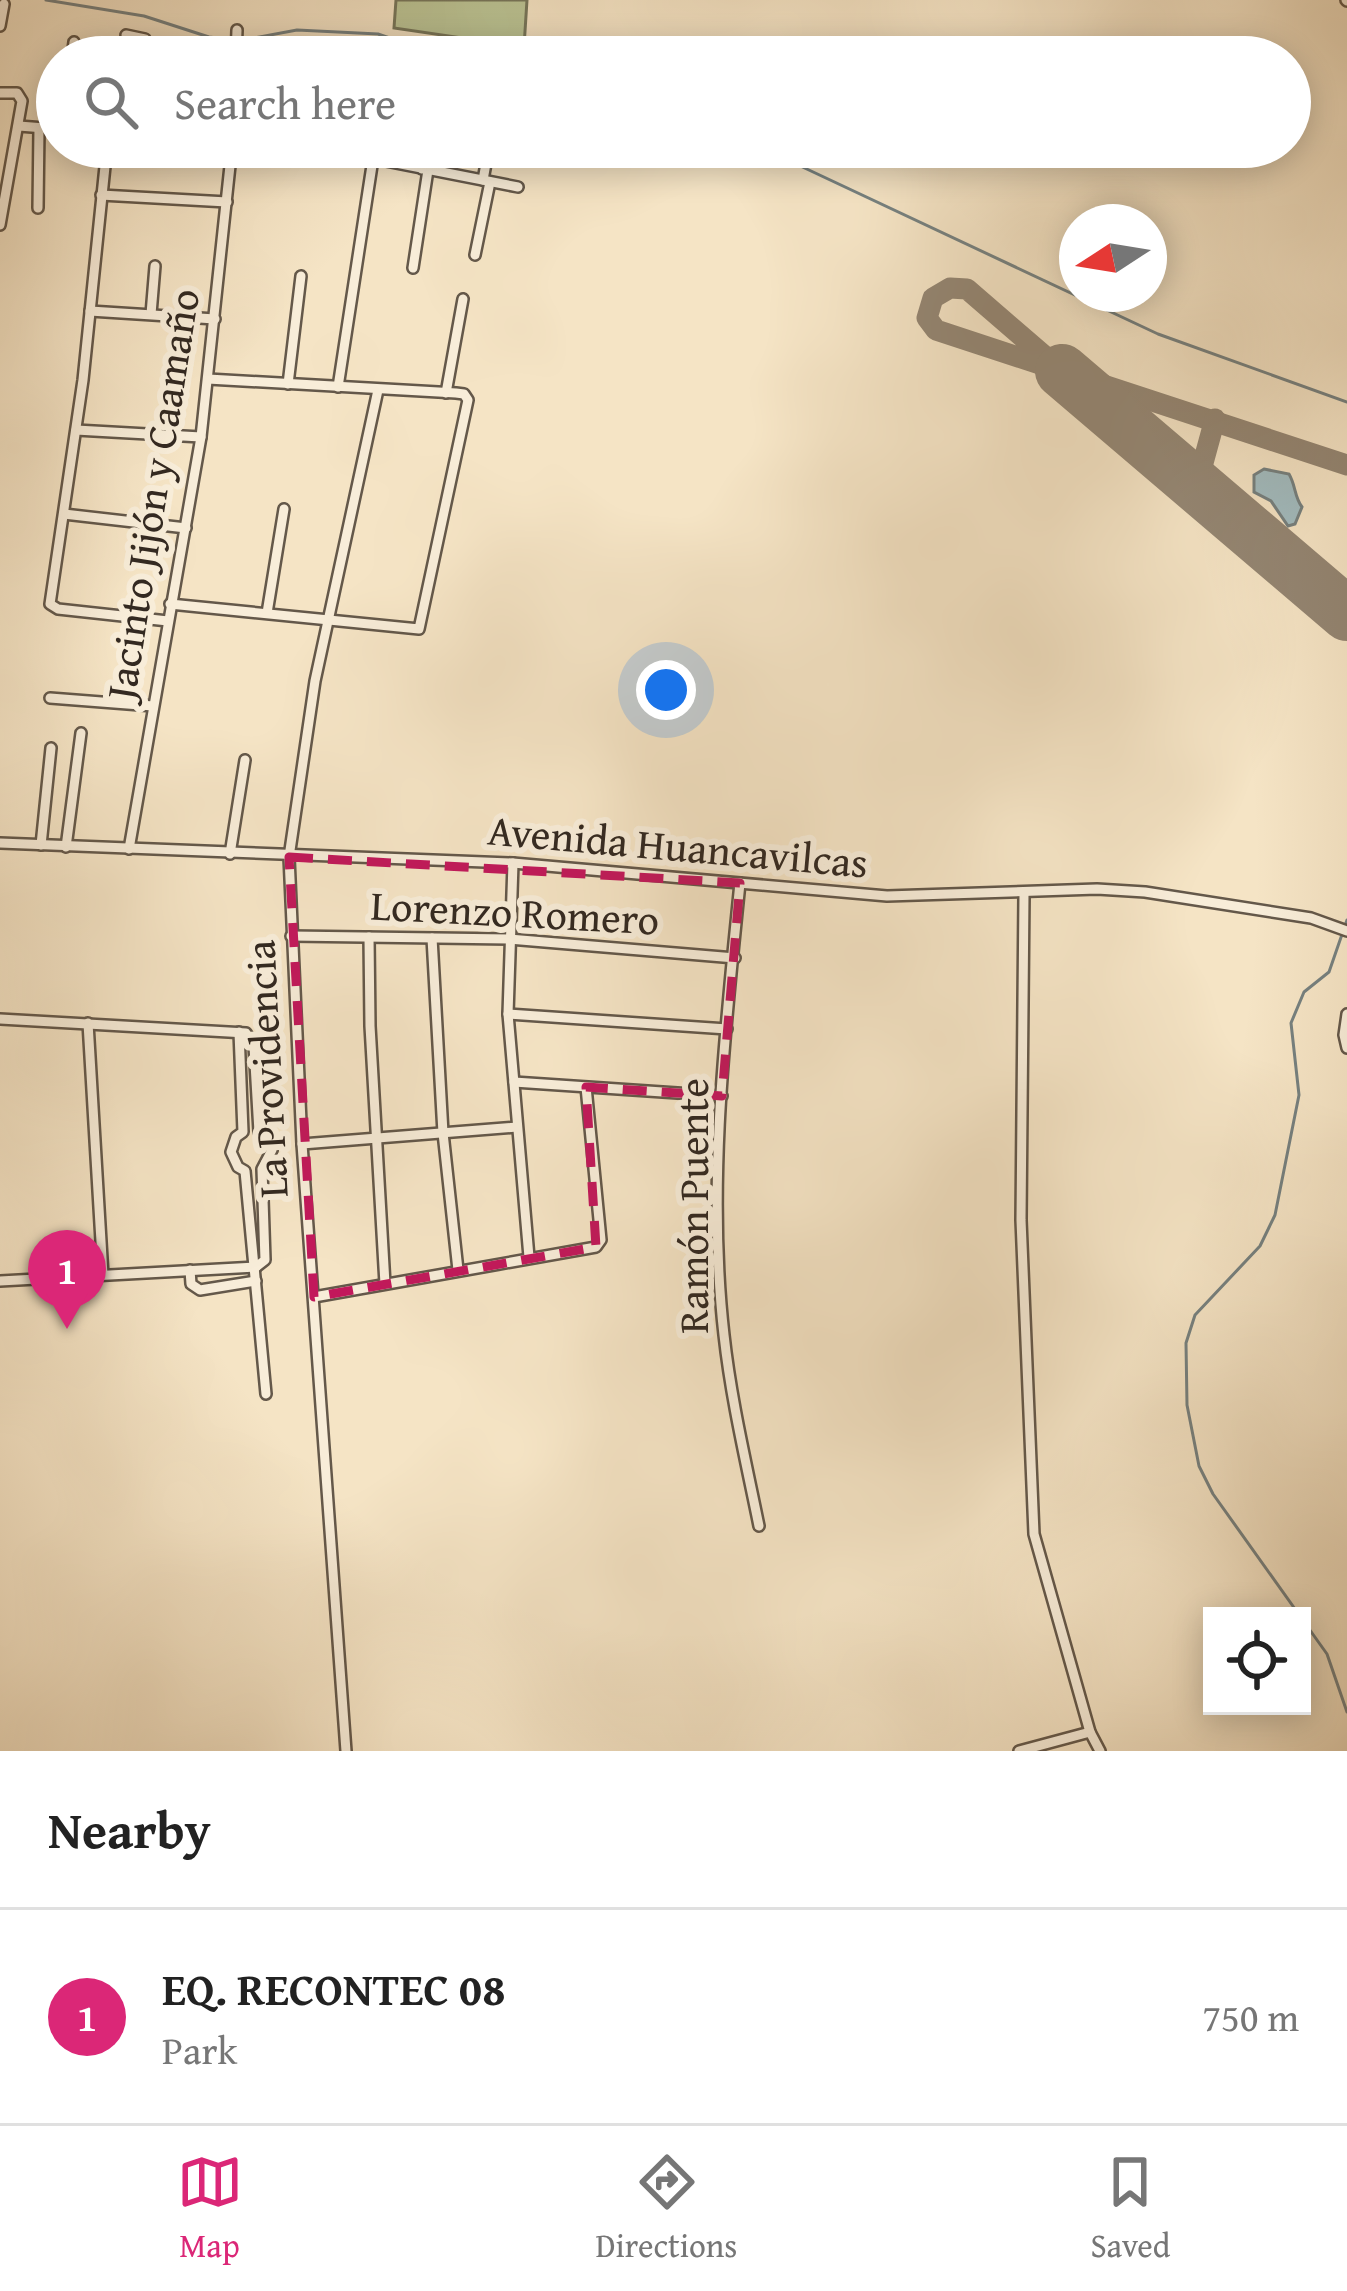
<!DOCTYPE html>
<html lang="en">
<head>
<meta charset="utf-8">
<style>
  :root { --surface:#fff; --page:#f6f6f6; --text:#222; --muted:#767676; --line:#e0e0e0; --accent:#db2777 }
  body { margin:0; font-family:"Gentium Book Plus",serif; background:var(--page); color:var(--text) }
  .controls { position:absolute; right:36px; bottom:36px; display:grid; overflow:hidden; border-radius:0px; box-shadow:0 6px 30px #0003 }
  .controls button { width:108px; height:108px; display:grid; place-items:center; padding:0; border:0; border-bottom:3px solid var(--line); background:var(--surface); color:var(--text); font:60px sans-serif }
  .compass { position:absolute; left:1059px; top:204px; width:108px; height:108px; border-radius:50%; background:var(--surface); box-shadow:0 6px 30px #0003; rotate:258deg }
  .you { position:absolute; left:666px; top:690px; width:42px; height:42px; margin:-30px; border:9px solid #fff; border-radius:50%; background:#1a73e8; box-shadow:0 0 0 18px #1a73e833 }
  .badge { display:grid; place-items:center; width:78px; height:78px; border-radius:50%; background:var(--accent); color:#fff; font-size:39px; font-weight:700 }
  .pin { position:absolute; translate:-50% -99px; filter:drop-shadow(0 3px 6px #0008) }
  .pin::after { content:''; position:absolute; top:63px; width:42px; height:36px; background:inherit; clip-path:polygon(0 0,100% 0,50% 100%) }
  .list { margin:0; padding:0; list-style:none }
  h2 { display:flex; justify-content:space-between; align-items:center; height:156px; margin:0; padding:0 48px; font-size:51px }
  h2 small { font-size:39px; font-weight:400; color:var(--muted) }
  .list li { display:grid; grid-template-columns:78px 1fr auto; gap:36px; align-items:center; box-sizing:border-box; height:216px; padding:0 48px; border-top:3px solid var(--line) }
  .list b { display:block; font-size:45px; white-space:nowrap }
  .list p { margin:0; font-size:39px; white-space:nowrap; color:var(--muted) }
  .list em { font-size:39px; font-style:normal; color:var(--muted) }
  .icon { flex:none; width:66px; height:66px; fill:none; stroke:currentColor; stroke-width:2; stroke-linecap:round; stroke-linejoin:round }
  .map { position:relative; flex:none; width:1347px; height:1751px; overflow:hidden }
  .search { position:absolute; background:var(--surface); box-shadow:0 6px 30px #0003; left:36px; right:36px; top:36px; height:132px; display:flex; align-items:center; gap:30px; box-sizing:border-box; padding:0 42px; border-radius:66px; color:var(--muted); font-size:45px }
  .sheet { height:372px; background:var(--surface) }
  nav { display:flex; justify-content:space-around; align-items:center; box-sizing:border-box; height:168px; border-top:3px solid var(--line); background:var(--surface); font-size:33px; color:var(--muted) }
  nav a { display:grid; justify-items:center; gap:6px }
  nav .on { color:var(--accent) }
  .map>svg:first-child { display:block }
  .green { fill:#bbc495; stroke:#77765b; stroke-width:3 }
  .water { fill:#a2bcc0; stroke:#768180; stroke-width:3 }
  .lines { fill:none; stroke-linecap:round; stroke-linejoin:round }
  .stream { stroke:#768180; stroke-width:3 }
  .taxiway { stroke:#948673; stroke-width:21 }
  .runway { stroke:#948673; stroke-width:54 }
  .minor-casing { stroke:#64584a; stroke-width:14 }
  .minor { stroke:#f8edd9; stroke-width:9 }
  .marked { fill:none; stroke:#c2185b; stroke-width:9; stroke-dasharray:24 15; stroke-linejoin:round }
  .labels { text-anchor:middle; stroke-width:12; stroke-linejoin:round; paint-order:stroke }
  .street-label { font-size:42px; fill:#332921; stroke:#f8edd9 }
</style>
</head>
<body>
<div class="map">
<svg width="1347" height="1751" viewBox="0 0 1347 1751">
  <rect width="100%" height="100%" fill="#f5e4c5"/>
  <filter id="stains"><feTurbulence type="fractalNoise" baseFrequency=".00167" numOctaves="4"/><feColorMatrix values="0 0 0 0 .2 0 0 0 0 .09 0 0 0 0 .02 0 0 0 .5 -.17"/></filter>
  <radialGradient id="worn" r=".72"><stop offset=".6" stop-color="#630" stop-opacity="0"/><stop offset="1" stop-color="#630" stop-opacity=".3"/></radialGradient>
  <polygon class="green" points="396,0 527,0 524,47 394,28"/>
  <path class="water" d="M1264 469 1289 474C1296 486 1294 496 1302 507L1295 524 1288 526 1271 501 1254 492V475Z"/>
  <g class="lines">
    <g class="stream">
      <polyline points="46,0 144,16 209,37 233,40"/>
      <polyline points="243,40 297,30 378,34 445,57"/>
      <polyline points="748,147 794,163 1158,334 1347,402"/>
      <polyline points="1300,1616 1213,1494 1199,1466 1187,1405 1186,1343 1195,1315 1260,1246 1275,1215 1299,1095 1291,1023 1304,992 1329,972 1347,920"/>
      <polyline points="1302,1619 1327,1654 1347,1712"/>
    </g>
    <g class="taxiway">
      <polyline points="1062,371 967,289 950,288 933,298 927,318 936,330 1347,465"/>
      <polyline points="1197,485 1215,419"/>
    </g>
    <polyline class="runway" points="1062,371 1347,614"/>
    <defs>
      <g id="minor">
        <polyline points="1346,0 1347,1"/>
        <polyline points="0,26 4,4"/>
        <polyline points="126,35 145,39 144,57"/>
        <polyline points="72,57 74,42"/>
        <polyline points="236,57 237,30"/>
        <polyline points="0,93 17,93 22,101 0,225"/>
        <polyline points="19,126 57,129"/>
        <polyline points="107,147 83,380 50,604 58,609 168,621"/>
        <polyline points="314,147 518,187"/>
        <polyline points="422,169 425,147"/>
        <polyline points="483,180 489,147"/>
        <polyline points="101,195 227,202"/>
        <polyline points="38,208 39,128"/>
        <polyline points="475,255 490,182"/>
        <polyline points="413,268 428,170"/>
        <polyline points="90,311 215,319"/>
        <polyline points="151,314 155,266"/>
        <polyline points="288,384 301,276"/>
        <polyline points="338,387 373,159"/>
        <polyline points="446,393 463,299"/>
        <polyline points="76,430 201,437"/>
        <polyline points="64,514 186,528"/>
        <polyline points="170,604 419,629 468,400 464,394 456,393 208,379"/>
        <polyline points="267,613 284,509"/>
        <polyline points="50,698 153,706"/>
        <polyline points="0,843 513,863 887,896 1097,889 1145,892 1311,918 1347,931"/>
        <polyline points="41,845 51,748"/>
        <polyline points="66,847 81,733"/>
        <polyline points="129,849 201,437 232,147"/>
        <polyline points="230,854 245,760"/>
        <polyline points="513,863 508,1014 529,1257"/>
        <path d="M740 883C725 1032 707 1186 724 1335 731 1399 746 1462 759 1526"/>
        <polyline points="1024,894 1021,1220 1034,1534 1090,1732 1100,1751"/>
        <polyline points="291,936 509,939 735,958"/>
        <polyline points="369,937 370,1026 385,1284"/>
        <polyline points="432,938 443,1133 458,1270"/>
        <polyline points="508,1014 727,1029"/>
        <polyline points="1347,1014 1344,1035 1347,1048"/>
        <polyline points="0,1019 246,1033 254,1046 259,1132 272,1150 262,1169 265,1260 256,1267"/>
        <polyline points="88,1023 103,1275"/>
        <polyline points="239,1032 243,1132 236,1137 231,1152 238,1167 245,1171 266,1394"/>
        <polyline points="514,1082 722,1096"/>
        <polyline points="302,1144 517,1127"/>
        <polyline points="190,1270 191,1284 200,1290 256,1281"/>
        <polyline points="0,1281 256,1267"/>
        <polyline points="314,1297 596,1247 601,1240 586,1087"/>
        <polyline points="346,1751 302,1144 289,857 315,681 378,390"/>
        <polyline points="1019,1751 1090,1732"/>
      </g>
    </defs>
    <use href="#minor" class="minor-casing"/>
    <use href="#minor" class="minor"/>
  </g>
  <path class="marked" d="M289 857 740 883 722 1096 586 1087 596 1247 314 1297Z"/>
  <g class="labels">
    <g class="street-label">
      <text transform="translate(152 494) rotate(-81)" y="15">Jacinto Jijón y Caamaño</text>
      <text transform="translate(678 846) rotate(5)" y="15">Avenida Huancavilcas</text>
      <text transform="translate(515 912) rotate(3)" y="15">Lorenzo Romero</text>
      <text transform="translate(266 1069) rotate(-93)" y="15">La Providencia</text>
      <text transform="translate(693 1206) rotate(-90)" y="15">Ramón Puente</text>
    </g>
  </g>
  <rect width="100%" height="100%" filter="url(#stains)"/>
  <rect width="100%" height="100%" fill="url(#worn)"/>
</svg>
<div class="controls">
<button><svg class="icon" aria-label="locate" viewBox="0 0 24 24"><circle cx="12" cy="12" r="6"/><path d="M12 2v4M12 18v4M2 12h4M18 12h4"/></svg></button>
</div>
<svg class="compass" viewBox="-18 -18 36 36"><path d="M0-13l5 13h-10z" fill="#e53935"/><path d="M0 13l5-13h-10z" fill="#767676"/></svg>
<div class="you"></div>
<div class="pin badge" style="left:67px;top:1329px">1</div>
<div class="search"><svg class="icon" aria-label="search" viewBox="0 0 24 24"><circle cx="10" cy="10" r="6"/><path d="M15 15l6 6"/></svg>Search here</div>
</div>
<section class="sheet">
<h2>Nearby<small></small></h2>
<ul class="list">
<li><span class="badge">1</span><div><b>EQ. RECONTEC 08</b><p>Park</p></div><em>750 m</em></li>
</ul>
</section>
<nav>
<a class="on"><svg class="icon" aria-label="map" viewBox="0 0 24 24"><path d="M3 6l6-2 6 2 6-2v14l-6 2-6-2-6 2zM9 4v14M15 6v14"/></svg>Map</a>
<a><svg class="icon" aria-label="directions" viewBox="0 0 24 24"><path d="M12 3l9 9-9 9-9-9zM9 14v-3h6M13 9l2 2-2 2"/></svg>Directions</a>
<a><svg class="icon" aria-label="saved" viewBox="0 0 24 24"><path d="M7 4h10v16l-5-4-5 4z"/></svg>Saved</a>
</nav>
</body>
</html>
